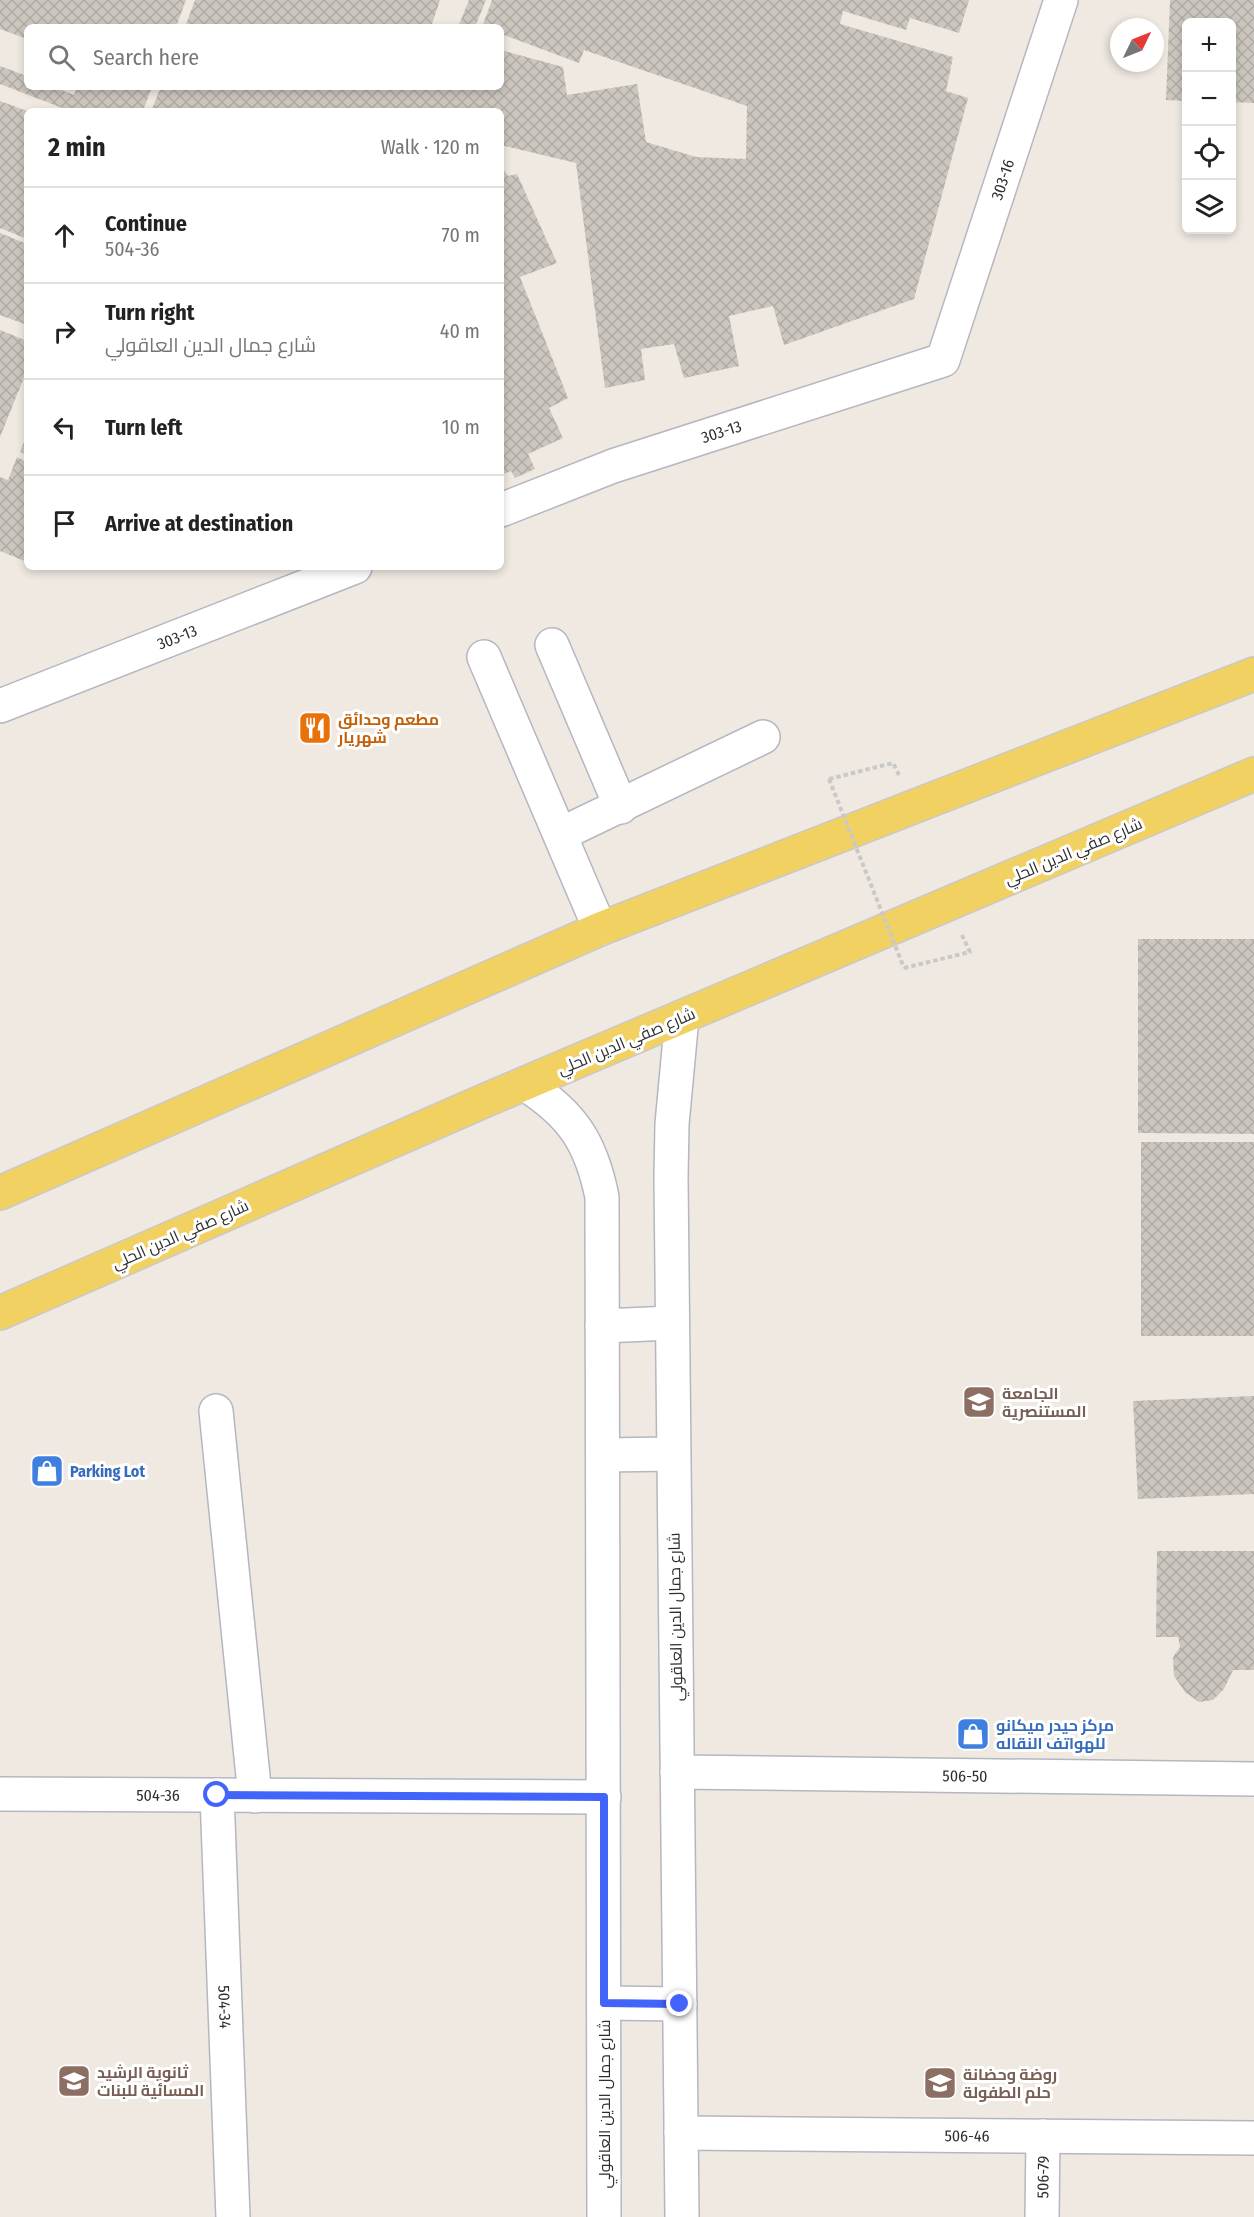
<!DOCTYPE html>
<html lang="en">
<head>
<meta charset="utf-8">
<style>
  :root { --surface:#fff; --page:#f2f2f2; --text:#222; --muted:#767676; --line:#e0e0e0 }
  body { margin:0; font-family:"Fira Sans Condensed",Cairo,sans-serif; background:var(--page); color:var(--text) }
  .controls { position:absolute; right:18px; top:18px; display:grid; overflow:hidden; border-radius:9px; box-shadow:0 3px 9px #0003 }
  .controls button { width:54px; height:54px; display:grid; place-items:center; padding:0; border:0; border-bottom:2px solid var(--line); background:var(--surface); color:var(--text); font:30px sans-serif }
  .compass { position:absolute; left:1110px; top:18px; width:54px; height:54px; border-radius:50%; background:var(--surface); box-shadow:0 3px 9px #0003; rotate:47deg }
  .stop { position:absolute; width:18px; height:18px; margin:-14px; border:4px solid #4264fb; border-radius:50%; background:#fff }
  .stop.end { background:#4264fb; border-color:#fff; box-shadow:0 2px 6px #0008 }
  .list { margin:0; padding:0; list-style:none }
  h2 { display:flex; justify-content:space-between; align-items:center; height:78px; margin:0; padding:0 24px; font-size:26px }
  h2 small { font-size:20px; font-weight:400; color:var(--muted) }
  .list li { display:grid; grid-template-columns:39px 1fr auto; gap:18px; align-items:center; box-sizing:border-box; height:96px; padding:0 24px; border-top:2px solid var(--line) }
  .list b { display:block; font-size:22px; white-space:nowrap }
  .list p { margin:0; font-size:20px; white-space:nowrap; color:var(--muted) }
  .list em { font-size:20px; font-style:normal; color:var(--muted) }
  .icon { flex:none; width:33px; height:33px; fill:none; stroke:currentColor; stroke-width:2; stroke-linecap:round; stroke-linejoin:round }
  .map { position:relative; flex:none; width:1254px; height:2217px; overflow:hidden }
  .search { position:absolute; background:var(--surface); box-shadow:0 3px 9px #0003; left:24px; top:24px; width:480px; height:66px; display:flex; align-items:center; gap:15px; box-sizing:border-box; padding:0 21px; border-radius:9px; color:var(--muted); font-size:22px }
  .panel { position:absolute; background:var(--surface); box-shadow:0 3px 9px #0003; left:24px; top:108px; width:480px; height:462px; border-radius:9px }
  .map>svg:first-child { display:block }
  .building { fill:url(#building-cross-hatch) }
  .lines { fill:none; stroke-linecap:round; stroke-linejoin:round }
  .minor-casing { stroke:#b4b7c1; stroke-width:36 }
  .major-casing { stroke:#c9c9c9; stroke-width:36 }
  .path { stroke:#c9c9c9; stroke-width:4; stroke-dasharray:4.5 3; stroke-linecap:butt }
  .minor { stroke:#fff; stroke-width:33 }
  .major { stroke:#f2d163; stroke-width:33 }
  .path-bridge { stroke:#c9c9c9; stroke-width:4; stroke-dasharray:4.5 3; stroke-linecap:butt }
  .route { stroke:#4264fb; stroke-width:8 }
  .labels { text-anchor:middle; stroke-width:6; stroke-linejoin:round; paint-order:stroke }
  .street-label { font-size:16px; fill:#2e2e2e; stroke:#fff }
  .food-label { font-size:16px; font-weight:bold; fill:#c56008; stroke:#fff; text-anchor:start }
  .education-label { font-size:16px; font-weight:bold; fill:#785e54; stroke:#fff; text-anchor:start }
  .shop-label { font-size:16px; font-weight:bold; fill:#366cbe; stroke:#fff; text-anchor:start }
</style>
</head>
<body>
<div class="map">
<svg width="1254" height="2217" viewBox="0 0 1254 2217">
  <defs>
    <pattern id="building-cross-hatch" width="8" height="8" patternUnits="userSpaceOnUse" patternTransform="scale(1.5)"><rect width="8" height="8" fill="#cbc7bf"/><path d="M0 0l8 8M0 8l8-8" fill="none" stroke="#afaba4"/></pattern>
  </defs>
  <rect width="100%" height="100%" fill="#efe9e1"/>
  <g class="building">
    <polygon points="0,0 186,0 176,27 27,27 27,39 0,29"/>
    <polygon points="195,0 440,0 431,27 185,27"/>
    <polygon points="469,0 486,0 475,27 458,27"/>
    <polygon points="492,0 969,0 959,33 910,18 906,30 843,11 840,24 953,57 946,91 968,98 914,299 784,345 773,306 729,316 739,366 684,378 674,344 641,349 645,380 605,388 576,163 501,145 501,111 151,111 161,87 501,87 501,50 563,67 567,95 637,84 646,142 696,157 746,159 747,106 584,50 579,63 501,34 501,27 482,27"/>
    <polygon points="1170,0 1254,0 1254,103 1232,102 1232,22 1186,22 1186,101 1166,100"/>
    <polygon points="0,66 27,76 27,87 54,87 74,95 77,87 152,87 143,111 70,111 0,84"/>
    <polygon points="0,101 27,111 27,239 0,228"/>
    <polygon points="501,166 508,176 517,174 557,263 520,277 568,398 549,408 563,438 528,454 535,469 515,478 511,471 501,475"/>
    <polygon points="0,233 27,244 27,325 0,315"/>
    <polygon points="0,330 27,341 27,370 0,437"/>
    <polygon points="27,435 27,455 20,452"/>
    <polygon points="17,457 27,462 27,562 0,551 0,477 8,480"/>
    <polygon points="1138,939 1254,939 1254,1134 1138,1133"/>
    <rect x="1141" y="1142" width="113" height="194"/>
    <polygon points="1254,1396 1254,1494 1138,1499 1133,1401"/>
    <polygon points="1157,1551 1254,1551 1254,1670 1233,1670 1224,1689 1213,1700 1199,1702 1185,1692 1174,1676 1173,1657 1180,1647 1178,1637 1156,1637"/>
  </g>
  <g class="lines">
    <defs>
      <g id="minor">
        <path id="s1" d="M501 510 613 466 943 360 1061 0"/>
        <polyline points="552,645 621,807"/>
        <polyline points="484,657 600,929"/>
        <path id="s2" d="M0 706 355 567"/>
        <polyline points="561,834 763,737"/>
        <path d="M525 1084C572 1114 591 1142 602 1197L604 2217"/>
        <polyline points="602,1326 672,1323"/>
        <polyline points="216,1411 255,1796"/>
        <polyline points="603,1455 673,1454"/>
        <path id="s3" d="M677 1772 1254 1779"/>
        <path id="s4" d="M0 1794 604 1797"/>
        <path id="s5" d="M217 1795 233 2217"/>
        <polyline points="604,2003 680,2004"/>
        <path id="s6" d="M681 2133 1254 2138"/>
        <polyline points="682,2217 671,1177 672,1124 682,1017"/>
        <path id="s7" d="M1042 2217 1043 2136"/>
      </g>
      <g id="major">
        <polyline points="0,1193 600,929 1254,674"/>
        <polyline points="0,1313 486,1100 1254,774"/>
      </g>
    </defs>
    <use href="#minor" class="minor-casing"/>
    <use href="#major" class="major-casing"/>
    <g class="path">
      <polyline points="829,779 893,763 899,775"/>
      <polyline points="904,968 970,952 962,935"/>
    </g>
    <use href="#minor" class="minor"/>
    <use href="#major" class="major"/>
    <polyline class="path-bridge" points="829,779 904,968"/>
  </g>
  <g class="lines">
    <polyline class="route" points="217,1795 604,1797 604,2003 680,2004"/>
  </g>
  <defs>
    <symbol id="restaurant-square" viewBox="-11 -11 22 22"><rect x="-9" y="-9" width="18" height="18" rx="4" fill="#e8710a" stroke="#fff"/><path d="M-5-6h1v4h1v-4h1v4h1v-4h1v5L-1.5 .5V6h-2V.5L-5-1ZM5-6V6H3V1.5H1.5Q1.5-4 5-6Z" fill="#fff"/></symbol>
    <symbol id="university-square" viewBox="-11 -11 22 22"><rect x="-9" y="-9" width="18" height="18" rx="4" fill="#8d6e63" stroke="#fff"/><path d="M0-5L7-2L0 1L-7-2ZM-4 1L0 2.5L4 1V4Q0 6-4 4Z" fill="#fff"/></symbol>
    <symbol id="shop-square" viewBox="-11 -11 22 22"><rect x="-9" y="-9" width="18" height="18" rx="4" fill="#3f7fe0" stroke="#fff"/><path d="M-5-2.5h2.3a2.7 3.5 0 0 1 5.4 0H5L5.5 6h-11ZM-1.5-2.5h3a1.5 2.3 0 0 0-3 0Z" fill="#fff"/></symbol>
    <symbol id="school-square" viewBox="-11 -11 22 22"><rect x="-9" y="-9" width="18" height="18" rx="4" fill="#8d6e63" stroke="#fff"/><path d="M0-5L7-2L0 1L-7-2ZM-4 1L0 2.5L4 1V4Q0 6-4 4Z" fill="#fff"/></symbol>
  </defs>
  <g fill-rule="evenodd">
    <use href="#restaurant-square" x="296" y="709" width="38" height="38"/>
    <use href="#university-square" x="960" y="1383" width="38" height="38"/>
    <use href="#shop-square" x="28" y="1452" width="38" height="38"/>
    <use href="#shop-square" x="954" y="1715" width="38" height="38"/>
    <use href="#school-square" x="55" y="2062" width="38" height="38"/>
    <use href="#school-square" x="921" y="2064" width="38" height="38"/>
  </g>
  <g class="labels">
    <g class="street-label">
      <text dy="6" stroke="none"><textPath href="#s1" startOffset="657">303-16</textPath></text>
      <text dy="6" stroke="none"><textPath href="#s1" startOffset="234">303-13</textPath></text>
      <text dy="6" stroke="none"><textPath href="#s2" startOffset="190">303-13</textPath></text>
      <text transform="translate(1073 851) rotate(-23)" y="6">شارع صفي الدين الحلي</text>
      <text transform="translate(626 1041) rotate(-23)" y="6">شارع صفي الدين الحلي</text>
      <text transform="translate(180 1234) rotate(-24)" y="6">شارع صفي الدين الحلي</text>
      <text transform="translate(675 1617) rotate(-91)" y="6">شارع جمال الدين العاقولي</text>
      <text dy="6" stroke="none"><textPath href="#s3" startOffset="288">506-50</textPath></text>
      <text dy="6" stroke="none"><textPath href="#s4" startOffset="158">504-36</textPath></text>
      <text dy="6" stroke="none"><textPath href="#s5" startOffset="212">504-34</textPath></text>
      <text transform="translate(604 2104) rotate(-90)" y="6">شارع جمال الدين العاقولي</text>
      <text dy="6" stroke="none"><textPath href="#s6" startOffset="286">506-46</textPath></text>
      <text dy="6" stroke="none"><textPath href="#s7" startOffset="40">506-79</textPath></text>
    </g>
    <g class="food-label">
      <text x="338" y="725">مطعم وحدائق<tspan x="338" dy="18">شهريار</tspan></text>
    </g>
    <g class="education-label">
      <text x="1002" y="1399">الجامعة<tspan x="1002" dy="18">المستنصرية</tspan></text>
      <text x="97" y="2078">ثانوية الرشيد<tspan x="97" dy="18">المسائية للبنات</tspan></text>
      <text x="963" y="2080">روضة وحضانة<tspan x="963" dy="18">حلم الطفولة</tspan></text>
    </g>
    <g class="shop-label">
      <text x="70" y="1477">Parking Lot</text>
      <text x="996" y="1731">مركز حيدر ميكانو<tspan x="996" dy="18">للهواتف النقاله</tspan></text>
    </g>
  </g>
</svg>
<div class="controls">
<button>+</button>
<button>−</button>
<button><svg class="icon" aria-label="locate" viewBox="0 0 24 24"><circle cx="12" cy="12" r="6"/><path d="M12 2v4M12 18v4M2 12h4M18 12h4"/></svg></button>
<button><svg class="icon" aria-label="layers" viewBox="0 0 24 24"><path d="M12 4l9 5-9 5-9-5zM3 14l9 5 9-5"/></svg></button>
</div>
<svg class="compass" viewBox="-18 -18 36 36"><path d="M0-13l5 13h-10z" fill="#e53935"/><path d="M0 13l5-13h-10z" fill="#767676"/></svg>
<div class="stop" style="left:217px;top:1795px"></div>
<div class="stop end" style="left:680px;top:2004px"></div>
<div class="search"><svg class="icon" aria-label="search" viewBox="0 0 24 24"><circle cx="10" cy="10" r="6"/><path d="M15 15l6 6"/></svg>Search here</div>
<section class="panel">
<h2>2 min<small>Walk · 120 m</small></h2>
<ul class="list">
<li><svg class="icon" aria-label="ahead" viewBox="0 0 24 24"><path d="M12 20V5M6 11l6-6 6 6"/></svg><div><b>Continue</b><p>504-36</p></div><em>70 m</em></li>
<li><svg class="icon" aria-label="right" viewBox="0 0 24 24"><path d="M7 20v-9h11M14 6l5 5-5 5"/></svg><div><b>Turn right</b><p>شارع جمال الدين العاقولي</p></div><em>40 m</em></li>
<li><svg class="icon" aria-label="left" viewBox="0 0 24 24"><path d="M17 20v-9H6M10 6l-5 5 5 5"/></svg><div><b>Turn left</b></div><em>10 m</em></li>
<li><svg class="icon" aria-label="arrive" viewBox="0 0 24 24"><path d="M6 21V4h12l-3 4 3 4H6"/></svg><div><b>Arrive at destination</b></div></li>
</ul>
</section>
</div>
</body>
</html>
